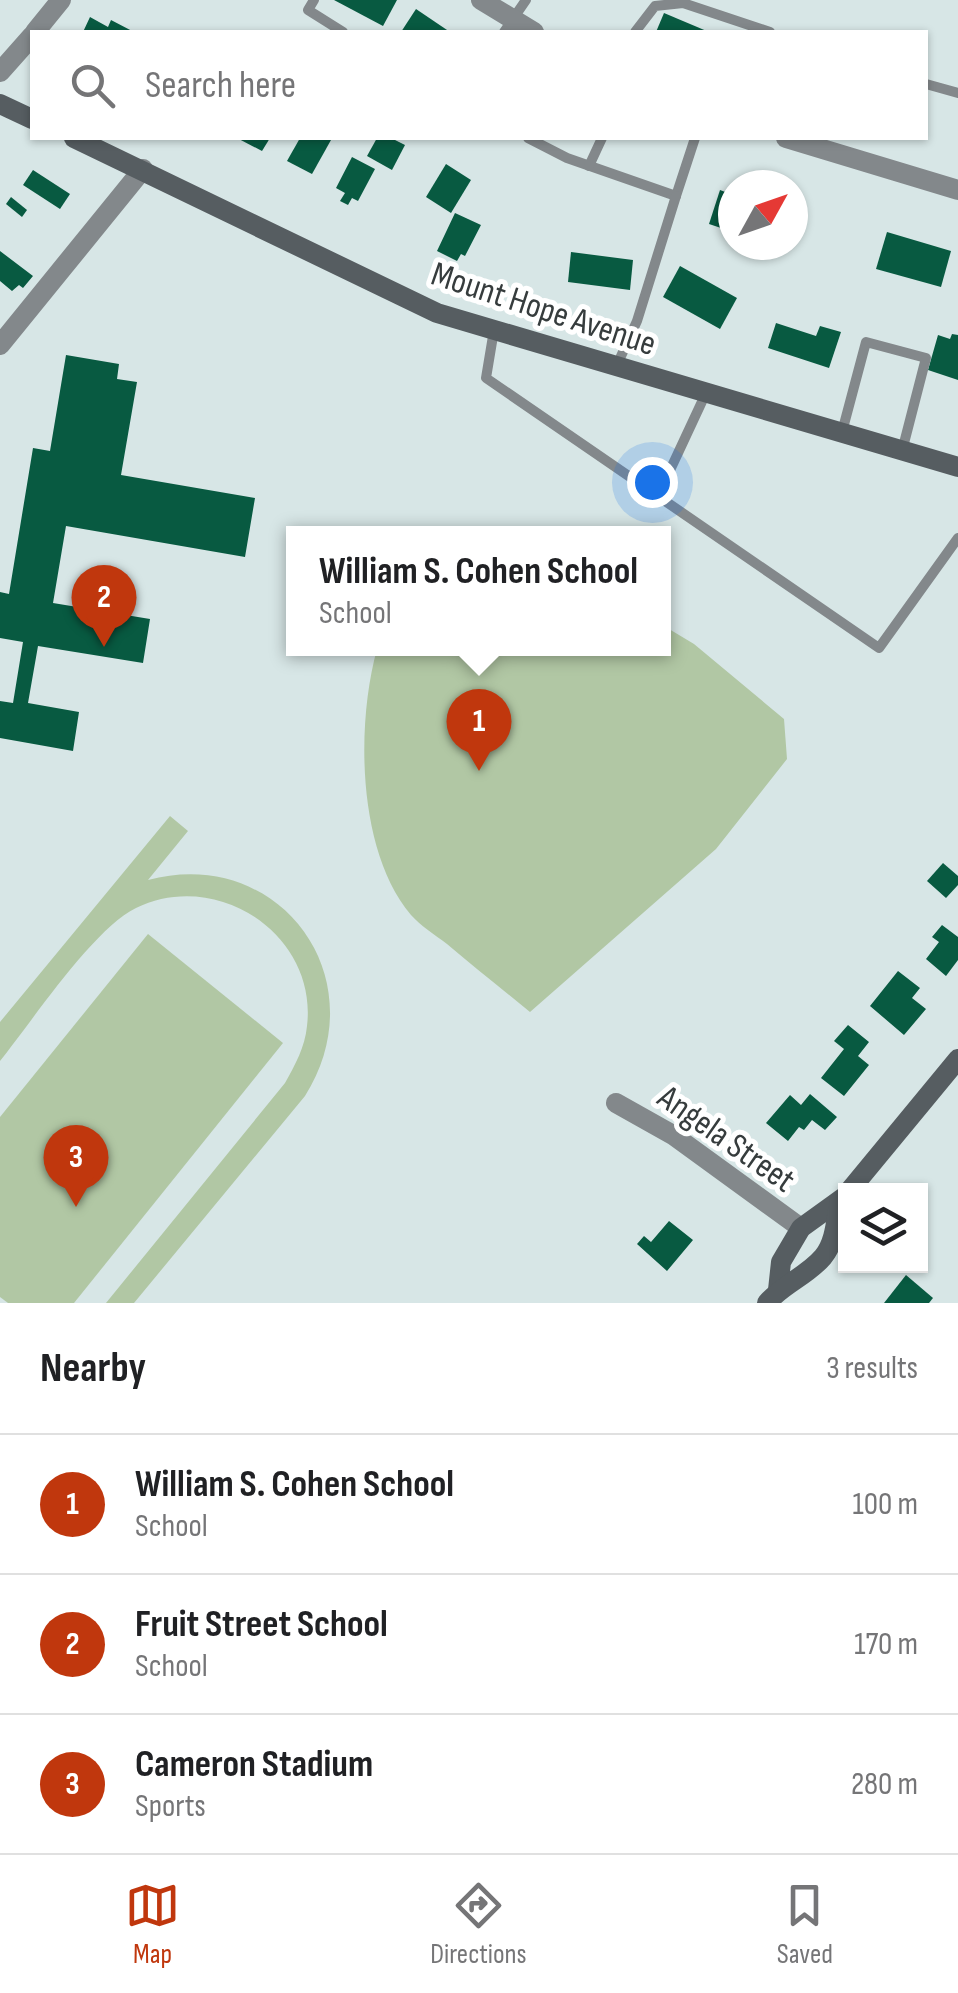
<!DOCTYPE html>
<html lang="en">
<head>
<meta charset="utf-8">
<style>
  :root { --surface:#fff; --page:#f6f6f6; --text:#202124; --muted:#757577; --line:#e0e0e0; --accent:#c0370d }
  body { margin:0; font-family:"Sofia Sans Condensed",sans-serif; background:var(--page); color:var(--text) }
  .controls { position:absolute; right:30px; bottom:30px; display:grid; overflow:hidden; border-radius:0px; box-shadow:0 2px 8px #0004 }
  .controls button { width:90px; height:90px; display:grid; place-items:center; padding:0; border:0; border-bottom:2px solid var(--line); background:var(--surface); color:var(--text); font:50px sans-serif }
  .compass { position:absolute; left:718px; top:170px; width:90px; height:90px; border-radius:50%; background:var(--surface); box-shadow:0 2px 8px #0004; rotate:50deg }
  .you { position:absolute; left:652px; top:482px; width:35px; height:35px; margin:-25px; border:8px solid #fff; border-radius:50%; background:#1a73e8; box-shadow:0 0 0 15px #1a73e833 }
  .badge { display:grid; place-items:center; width:65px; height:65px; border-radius:50%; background:var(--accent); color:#fff; font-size:32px; font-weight:700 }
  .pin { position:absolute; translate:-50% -82px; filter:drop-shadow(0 2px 5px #0008) }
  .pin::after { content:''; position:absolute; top:52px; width:35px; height:30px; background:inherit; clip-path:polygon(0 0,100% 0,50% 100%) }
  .popup { position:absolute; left:286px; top:526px; width:385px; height:130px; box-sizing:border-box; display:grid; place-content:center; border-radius:0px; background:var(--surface); filter:drop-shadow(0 2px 8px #0005); font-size:32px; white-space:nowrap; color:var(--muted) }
  .popup b { font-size:38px; color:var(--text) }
  .popup::after { content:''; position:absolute; left:50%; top:100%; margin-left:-20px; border:20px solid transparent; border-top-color:var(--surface) }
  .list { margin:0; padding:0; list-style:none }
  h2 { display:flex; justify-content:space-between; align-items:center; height:130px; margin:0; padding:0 40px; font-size:42px }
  h2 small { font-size:32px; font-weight:400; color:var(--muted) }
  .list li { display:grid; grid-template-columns:65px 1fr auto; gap:30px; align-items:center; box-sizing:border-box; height:140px; padding:0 40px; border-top:2px solid var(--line) }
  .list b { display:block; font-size:38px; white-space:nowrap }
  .list p { margin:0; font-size:32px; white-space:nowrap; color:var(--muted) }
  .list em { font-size:32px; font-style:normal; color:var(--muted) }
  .icon { flex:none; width:55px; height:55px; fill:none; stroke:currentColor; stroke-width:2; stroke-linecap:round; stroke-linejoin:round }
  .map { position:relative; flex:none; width:958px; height:1303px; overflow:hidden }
  .search { position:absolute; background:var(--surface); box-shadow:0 2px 8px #0004; left:30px; right:30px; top:30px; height:110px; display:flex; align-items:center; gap:25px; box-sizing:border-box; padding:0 35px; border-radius:0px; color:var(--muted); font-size:38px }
  .sheet { height:550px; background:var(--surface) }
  nav { display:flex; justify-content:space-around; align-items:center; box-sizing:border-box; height:140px; border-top:2px solid var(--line); background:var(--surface); font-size:28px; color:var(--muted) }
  nav a { display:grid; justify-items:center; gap:5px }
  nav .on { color:var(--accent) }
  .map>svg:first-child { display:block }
  .green { fill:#b1c7a4 }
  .building { fill:#085a41 }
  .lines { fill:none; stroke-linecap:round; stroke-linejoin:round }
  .lane { stroke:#83888b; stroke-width:10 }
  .street { stroke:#83888b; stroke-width:20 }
  .secondary { stroke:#565d61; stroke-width:20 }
  .labels { text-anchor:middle; stroke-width:10; stroke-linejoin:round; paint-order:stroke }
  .street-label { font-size:35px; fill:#363c3d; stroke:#fff }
</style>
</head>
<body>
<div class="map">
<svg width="958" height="1303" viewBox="0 0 958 1303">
  <rect width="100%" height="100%" fill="#d7e6e6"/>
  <g class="green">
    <path d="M664 626 694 644 784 719 787 759 716 849 530 1012C502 989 474 967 447 944 435 935 421 926 411 915 357 851 356 725 377 649L664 648Z"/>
    <path d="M170 816 188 831 148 880C281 845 378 980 305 1096L134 1303H106L285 1083C295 1065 305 1047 307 1026 318 935 217 868 136 908 93 929 33 1020 0 1061V1022Z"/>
    <polygon points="148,934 283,1043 74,1303 8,1303 0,1297 0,1117"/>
  </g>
  <g class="building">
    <polygon points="334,0 397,0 383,26"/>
    <polygon points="416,9 450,32 401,32"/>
    <polygon points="664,13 709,32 656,32"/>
    <polygon points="90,17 108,27 111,20 134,32 83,32"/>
    <polygon points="237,138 270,138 262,151"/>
    <polygon points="300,138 331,140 312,174 287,161"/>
    <polygon points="377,138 391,138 405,145 392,170 367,156"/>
    <polygon points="352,157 375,169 358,201 352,198 348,205 340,201 345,193 336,188"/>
    <polygon points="446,164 471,180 451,213 426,197"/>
    <polygon points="33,170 70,194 60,209 23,185"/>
    <polygon points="720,190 733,195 733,232 709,224"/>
    <polygon points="11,197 27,210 22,217 6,204"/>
    <polygon points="455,213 481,225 465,256 461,254 457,261 437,251"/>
    <polygon points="887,232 951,251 941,287 876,269"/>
    <polygon points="0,251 33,276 23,288 19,285 12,291 0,281"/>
    <polygon points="571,252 633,260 630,290 568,282"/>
    <polygon points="680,266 737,298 720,329 663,297"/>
    <polygon points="776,323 816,336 820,326 841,332 829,368 768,348"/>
    <polygon points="952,334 958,335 958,380 928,370 938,335 950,339"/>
    <polygon points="66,355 119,364 117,379 137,382 121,475 255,498 245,557 66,526 53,603 150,619 143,663 38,646 28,703 79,712 73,751 0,738 0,701 13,703 23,642 0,638 0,592 9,594 33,448 50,451"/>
    <polygon points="943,863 958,876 958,885 946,898 927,881"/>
    <polygon points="942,925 958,937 958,960 946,976 926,959 939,942 932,937"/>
    <polygon points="898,971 920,988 912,998 926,1009 904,1035 870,1006"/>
    <polygon points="848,1025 869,1042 858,1056 869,1065 844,1096 821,1078 844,1049 834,1041"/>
    <polygon points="810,1094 837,1117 825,1130 812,1120 804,1130 799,1127 788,1141 766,1123 790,1095 801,1105"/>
    <polygon points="669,1221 693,1240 667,1271 637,1244 644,1236 651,1242"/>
    <polygon points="906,1275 933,1298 929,1303 884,1303"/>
  </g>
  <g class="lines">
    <g class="lane">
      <polyline points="314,0 308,10 343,32"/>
      <polyline points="504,32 526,0"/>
      <polyline points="635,32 655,6 683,3 770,32"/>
      <polyline points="926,84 958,93"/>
      <polyline points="528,138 567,158 676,196 695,138"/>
      <polyline points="589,166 602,138"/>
      <polyline points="494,330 486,378 879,648 958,538"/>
      <polyline points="617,365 637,321 676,196"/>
      <polyline points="842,432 866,342 926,358 902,451"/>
      <polyline points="658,496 706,393"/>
    </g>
    <g class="street">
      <polyline points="481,0 534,32"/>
      <polyline points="35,32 61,0"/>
      <polyline points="0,72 32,36"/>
      <polyline points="786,138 958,190"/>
      <polyline points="0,345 143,169"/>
      <polyline points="616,1103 673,1135 801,1228"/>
    </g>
    <g class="secondary">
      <polyline points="0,104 32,119"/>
      <polyline points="74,138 437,313 958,467"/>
      <polyline points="850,1190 958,1059"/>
      <polyline points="778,1290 781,1262 801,1228 844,1197"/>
      <path d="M767 1303C783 1284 807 1276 823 1257 835 1243 836 1221 839 1203"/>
    </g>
  </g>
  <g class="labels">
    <g class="street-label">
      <text transform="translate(544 308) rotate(18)" y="12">Mount Hope Avenue</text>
      <text transform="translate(727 1138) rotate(35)" y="12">Angela Street</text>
    </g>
  </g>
</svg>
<div class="controls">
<button><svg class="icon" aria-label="layers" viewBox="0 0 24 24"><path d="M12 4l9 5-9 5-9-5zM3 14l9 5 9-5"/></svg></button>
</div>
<svg class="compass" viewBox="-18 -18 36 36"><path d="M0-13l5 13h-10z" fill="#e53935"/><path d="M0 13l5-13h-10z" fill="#757577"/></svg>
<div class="you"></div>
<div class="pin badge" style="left:479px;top:771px">1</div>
<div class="popup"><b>William S. Cohen School</b>School</div>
<div class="pin badge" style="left:104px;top:647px">2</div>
<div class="pin badge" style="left:76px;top:1207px">3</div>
<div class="search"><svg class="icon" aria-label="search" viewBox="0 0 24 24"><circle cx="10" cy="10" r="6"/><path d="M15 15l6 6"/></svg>Search here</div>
</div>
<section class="sheet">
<h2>Nearby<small>3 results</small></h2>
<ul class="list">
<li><span class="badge">1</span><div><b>William S. Cohen School</b><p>School</p></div><em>100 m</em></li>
<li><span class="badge">2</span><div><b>Fruit Street School</b><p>School</p></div><em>170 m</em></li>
<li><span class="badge">3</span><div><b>Cameron Stadium</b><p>Sports</p></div><em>280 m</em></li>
</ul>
</section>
<nav>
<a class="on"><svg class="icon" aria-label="map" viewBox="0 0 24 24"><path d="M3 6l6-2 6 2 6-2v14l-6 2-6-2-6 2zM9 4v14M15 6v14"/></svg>Map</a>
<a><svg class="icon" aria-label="directions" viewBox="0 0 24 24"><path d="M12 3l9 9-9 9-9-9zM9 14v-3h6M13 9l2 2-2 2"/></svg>Directions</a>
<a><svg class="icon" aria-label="saved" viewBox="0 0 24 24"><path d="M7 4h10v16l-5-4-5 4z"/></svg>Saved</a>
</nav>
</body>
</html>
